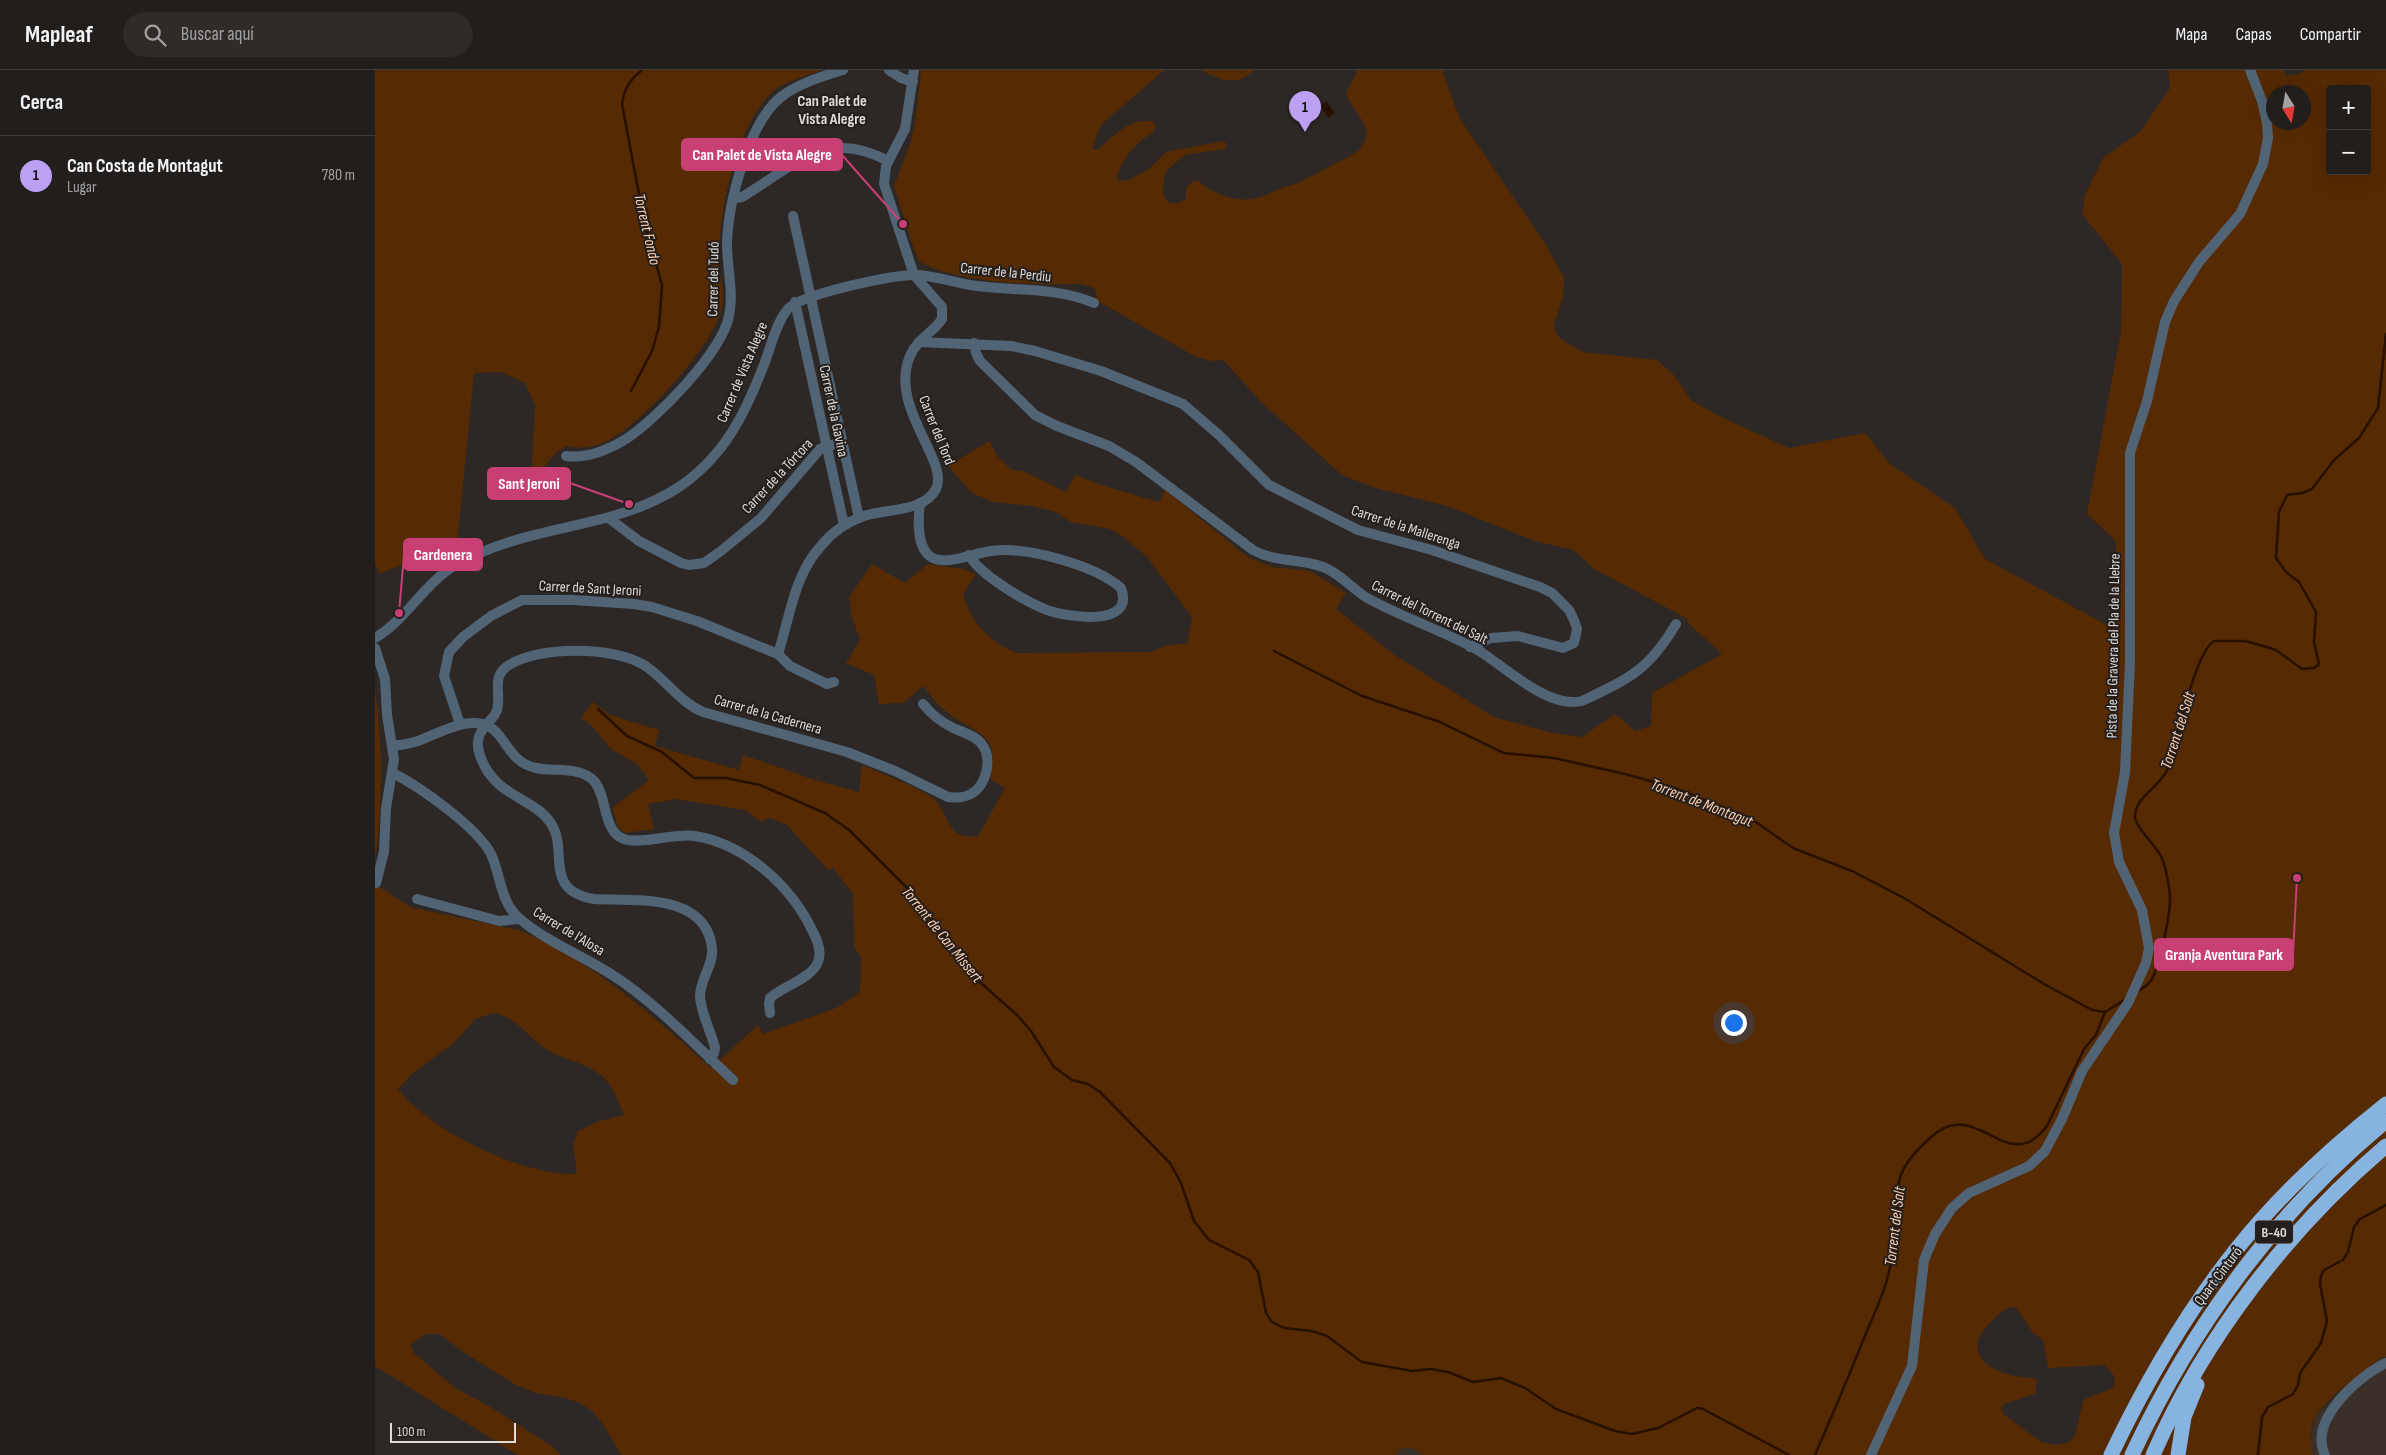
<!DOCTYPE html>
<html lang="es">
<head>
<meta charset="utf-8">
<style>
  :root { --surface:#221e1c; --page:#2e2b29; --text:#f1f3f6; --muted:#a2a2a3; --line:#3f3c3b; --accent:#bca0f2 }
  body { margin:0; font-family:"Sofia Sans Condensed",sans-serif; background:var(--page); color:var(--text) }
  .controls { position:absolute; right:15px; top:15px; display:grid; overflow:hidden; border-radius:5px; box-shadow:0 5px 20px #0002 }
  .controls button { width:45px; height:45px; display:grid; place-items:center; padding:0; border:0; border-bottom:1px solid var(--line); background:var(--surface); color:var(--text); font:25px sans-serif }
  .compass { position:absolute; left:1891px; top:15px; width:45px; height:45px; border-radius:50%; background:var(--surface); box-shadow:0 5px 20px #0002; rotate:169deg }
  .scale { position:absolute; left:15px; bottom:12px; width:126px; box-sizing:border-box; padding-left:5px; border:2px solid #dedbd9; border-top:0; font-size:14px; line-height:18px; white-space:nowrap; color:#dedbd9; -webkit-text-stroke:4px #241f1c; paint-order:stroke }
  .you { position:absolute; left:1358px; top:952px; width:18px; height:18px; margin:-12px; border:4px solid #fff; border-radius:50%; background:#1a73e8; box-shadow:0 0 0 8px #1a73e833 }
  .badge { display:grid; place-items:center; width:32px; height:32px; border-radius:50%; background:var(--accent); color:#111; font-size:16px; font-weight:700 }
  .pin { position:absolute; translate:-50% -41px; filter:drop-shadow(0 1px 2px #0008) }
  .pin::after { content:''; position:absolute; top:26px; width:18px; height:15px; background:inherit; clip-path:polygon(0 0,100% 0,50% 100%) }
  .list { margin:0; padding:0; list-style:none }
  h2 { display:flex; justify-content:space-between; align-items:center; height:65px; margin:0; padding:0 20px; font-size:21px }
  h2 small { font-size:16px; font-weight:400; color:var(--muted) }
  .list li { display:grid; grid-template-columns:32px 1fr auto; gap:15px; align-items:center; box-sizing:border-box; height:80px; padding:0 20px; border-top:1px solid var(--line) }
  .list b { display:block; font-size:19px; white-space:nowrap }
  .list p { margin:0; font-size:16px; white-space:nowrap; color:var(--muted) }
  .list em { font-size:16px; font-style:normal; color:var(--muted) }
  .icon { flex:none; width:28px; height:28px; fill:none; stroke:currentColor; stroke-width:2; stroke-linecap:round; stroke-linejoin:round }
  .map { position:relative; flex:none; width:2011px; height:1385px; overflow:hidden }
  header { display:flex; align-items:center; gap:30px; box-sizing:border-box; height:70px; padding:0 25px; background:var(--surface); border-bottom:1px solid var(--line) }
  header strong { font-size:24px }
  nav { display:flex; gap:28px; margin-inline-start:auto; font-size:18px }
  .search { width:350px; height:45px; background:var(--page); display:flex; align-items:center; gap:12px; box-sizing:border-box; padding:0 18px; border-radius:28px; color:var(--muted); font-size:19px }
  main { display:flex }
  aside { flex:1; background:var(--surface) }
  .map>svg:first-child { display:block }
  .built { fill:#3a3029 }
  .green { fill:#562a02; fill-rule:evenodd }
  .water { fill:#291101 }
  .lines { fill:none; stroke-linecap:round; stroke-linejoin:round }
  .stream { stroke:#291101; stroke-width:2.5 }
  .minor { stroke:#516476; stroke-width:10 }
  .highway { stroke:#86b3e0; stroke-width:15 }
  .labels { text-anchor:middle; stroke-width:4; stroke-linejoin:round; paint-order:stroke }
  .shield { fill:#241f1c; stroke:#a6a3a0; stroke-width:1 }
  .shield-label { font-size:14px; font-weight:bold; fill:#dedbd9 }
  .street-label { font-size:15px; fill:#dedbd9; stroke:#241f1c }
  .neighbourhood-label { font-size:16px; font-weight:bold; fill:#dedbd9; stroke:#241f1c }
  .water-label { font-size:16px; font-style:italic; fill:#fdcfb0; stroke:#241f1c }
  .leader { fill:none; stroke:#c83f74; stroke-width:2 }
  .callout-dot { fill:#c83f74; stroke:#241f1c; stroke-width:2 }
  .callout { fill:#c83f74; stroke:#c83f74; stroke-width:2 }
  .callout-label { font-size:16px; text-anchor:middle; font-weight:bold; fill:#fff }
</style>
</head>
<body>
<header>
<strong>Mapleaf</strong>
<div class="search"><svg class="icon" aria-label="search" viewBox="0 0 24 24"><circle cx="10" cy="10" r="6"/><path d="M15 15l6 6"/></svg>Buscar aquí</div>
<nav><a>Mapa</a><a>Capas</a><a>Compartir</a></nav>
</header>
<main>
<aside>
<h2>Cerca<small></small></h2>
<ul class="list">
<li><span class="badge">1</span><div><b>Can Costa de Montagut</b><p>Lugar</p></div><em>780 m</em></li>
</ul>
</aside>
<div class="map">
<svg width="2011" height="1385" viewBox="0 0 2011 1385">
  <rect width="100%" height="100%" fill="#2d2825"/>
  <g class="built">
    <polygon points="2011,1287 2011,1385 1938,1385 1935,1372 1940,1347 1970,1316 2005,1288"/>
    <polygon points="1035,1377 1048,1385 1021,1385 1025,1379"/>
  </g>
  <g class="green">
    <path d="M0 0H448C431 6 409 11 396 23 360 60 344 141 344 191 344 206 350 222 347 236 341 274 267 353 234 370 218 378 206 379 190 376L181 383 156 412 160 335 150 313 126 302 99 303 82 474 4 504 0 493Z"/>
    <path d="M546 0H789L726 55 717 79H722L727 76C742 63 757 47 779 52L781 57C778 63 772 66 767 70 754 81 747 91 742 107L744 111 754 110 774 99 791 82 849 71 852 75 849 79 810 85 791 101C789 110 783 133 799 133 804 133 807 132 811 129V118L818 111H823C842 126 865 135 889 126 900 122 909 116 921 114L979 84C1008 61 978 45 971 23L983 0H1067L1085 49 1171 175 1189 208 1188 228 1179 254 1181 264 1189 271 1208 282 1282 290 1298 304 1316 330 1344 346 1414 378 1490 363 1515 394 1580 438 1610 489 1732 555 1739 533 1741 471 1712 444 1746 261 1747 194 1707 144 1710 125 1728 88 1765 62 1795 18 1793 0H1908L1912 6 1927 3 1929 0H2011V1287L2005 1288C1987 1303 1952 1328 1941 1346 1934 1357 1936 1374 1938 1385H1048L1035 1377 1025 1379 1021 1385H246L228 1354 217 1341 205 1333 191 1328 161 1323 141 1315 85 1280 65 1264H51L35 1275 39 1283 79 1317 117 1338 177 1376 186 1385H143L0 1296V814L35 837 147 861C222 895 275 943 336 998L383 955 388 964 461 938 484 923 486 908V888L479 876 478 824 458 798 453 800 411 754 394 748 386 752 370 740 301 729 273 734 279 759 251 763 244 759 237 738 274 710 262 694 236 679 218 657 206 648 218 632 235 645 284 660 280 676 364 700 368 685 440 710 484 722 487 695C505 703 546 718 559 729 575 744 571 771 603 766L630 718 615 709C624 666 609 667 578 647 566 639 557 627 548 616L528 633 504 634 499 605 471 593 485 570 477 547 474 527 497 494 530 513 553 494 588 499 601 504 588 524C597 554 613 571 642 583L776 582 793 575 812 574 817 547 772 487 746 465 735 459 696 452 681 442 657 436 619 432 597 423 573 396 614 371 623 387 637 400 648 401 691 422 700 405 726 415 784 432 790 420 874 488 897 497 935 501 971 523 961 539 1021 586 1119 647 1178 663 1207 667 1240 644 1260 661 1276 656 1277 623 1347 584 1312 552 1313 549 1219 499 1199 480 1160 471 1072 436 1001 418 967 405 886 332 848 290 837 291 821 287 721 230 722 224 719 218 706 214C660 215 586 214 545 192L539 180 519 116 535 74 540 54ZM1955 19H1992V101H1955ZM1898 22H1928V52H1898ZM118 943C139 945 153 967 171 979 190 991 212 992 229 1008 239 1018 243 1031 249 1045L222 1052 203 1061 198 1076 202 1100 200 1104C147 1106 54 1060 23 1019L39 1002 78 974 100 949ZM1641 1237 1658 1263 1668 1270 1673 1298 1730 1295 1739 1306 1740 1314 1737 1318 1708 1330 1701 1364 1695 1372 1682 1375 1666 1372 1628 1344 1626 1338 1629 1334 1660 1324 1662 1311 1658 1308C1639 1308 1594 1298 1604 1268 1607 1261 1615 1253 1621 1247 1627 1241 1631 1237 1641 1237Z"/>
    <path d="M825 0H880C860 17 847 10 825 0Z"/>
    <path d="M0 618C8 674 8 736 0 792Z"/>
  </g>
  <polygon class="water" points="951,31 960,43 953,48 946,36"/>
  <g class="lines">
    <g class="stream">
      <path d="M256 321 277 281 284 257 287 215 269 151 247 34C249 18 255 10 267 0"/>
      <polyline points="899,581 987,626 1065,652 1129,683 1179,688 1250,704 1297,717 1375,748 1418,778 1477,801 1529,828 1669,914 1717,940 1730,942"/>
      <polyline points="223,639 252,666 287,682 319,708 351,708 385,715 450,743 474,760 531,817 597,905 642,945 656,961 679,997 697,1010 713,1014 725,1022 795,1093 806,1113 819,1151 834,1170 874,1190 883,1202 891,1243 897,1252 909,1258 937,1261 952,1266 987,1292 1037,1301 1056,1299 1073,1302 1098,1312 1126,1308 1150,1318 1181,1339 1240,1361 1257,1364 1283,1358 1322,1338 1328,1339 1414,1385"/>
      <path d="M1762 922C1765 919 1771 917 1774 913 1784 903 1795 844 1795 829 1795 818 1791 799 1787 788 1782 776 1761 759 1760 747 1759 727 1787 716 1793 698 1801 673 1820 582 1839 571H1870L1892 577 1901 580 1927 599 1939 598 1944 594 1939 572 1941 542 1924 512 1911 502 1901 488 1904 442 1912 425 1927 423 1937 419 1959 390 1984 368 2003 338 2011 264"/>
      <path d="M1440 1385C1456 1348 1472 1311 1487 1273 1495 1253 1505 1233 1511 1213 1518 1191 1520 1168 1521 1145 1522 1134 1522 1122 1524 1111 1528 1094 1542 1080 1555 1068 1603 1023 1631 1110 1672 1056L1709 979 1721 965 1730 942 1751 929"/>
      <polyline points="1883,1385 1887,1347 1893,1337 1918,1324 1923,1315 1925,1303 1946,1273 1952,1251 1945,1214 1946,1206 1949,1200 1968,1190 1973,1182 1979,1157 1985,1149 2011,1135"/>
    </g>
    <g class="minor">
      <polyline points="514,0 526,8 538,12"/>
      <path d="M360 128 367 127C419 96 451 57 513 91"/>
      <polyline points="418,146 484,448"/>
      <polyline points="420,232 469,455"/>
      <polyline points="544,272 636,276 660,281 726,301 808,334 844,365 894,415 983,460 1057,480 1165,517 1177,523 1194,540 1199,550 1202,559 1199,573 1188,578 1143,566 1116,568 1095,577"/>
      <path d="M599 273 601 283 605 291 660 345 682 356 734 376 761 392 878 480C901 493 924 488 948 497 965 503 978 520 994 529 1029 548 1066 560 1101 579 1130 596 1172 639 1207 631 1255 608 1273 601 1301 554"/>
      <path d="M191 386C212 389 233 380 251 369 282 349 347 282 354 246 359 223 352 197 352 174 353 134 373 53 406 27 422 14 448 6 468 0"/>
      <path d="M545 433C543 449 541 482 560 489 576 494 600 483 616 481 650 476 720 495 746 518 761 558 692 547 672 540 651 532 605 505 594 485"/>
      <polyline points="235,449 264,471 306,493 314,495 329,493 346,481 386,448 445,379 466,372"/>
      <path d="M0 568C29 551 44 522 70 502 80 494 93 488 105 483 170 454 243 457 304 417 350 386 371 342 390 292 396 276 401 254 412 240 424 224 515 206 537 205 558 204 581 214 602 216 642 221 681 217 719 233"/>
      <polyline points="0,578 10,609 12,645 19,689 11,738 9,782 1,813"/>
      <path d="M403 584C415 547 419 505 446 476 457 462 472 452 489 446 512 438 548 443 561 419 575 391 513 337 535 286 542 269 558 263 567 249V237L539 205 509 114 511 96 530 59 539 0"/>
      <polyline points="85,654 69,606 74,582 88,567 116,546 147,530 198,530 259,534 277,537 322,551 403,584 415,596 452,614 459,612"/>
      <path d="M17 676C26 675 34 674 43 671 65 663 103 639 123 664 135 679 141 694 161 698 179 702 206 696 219 711 233 727 227 761 249 769 263 775 299 763 320 766 370 774 416 816 437 860 442 869 447 882 443 892 436 909 408 916 395 928L394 934 395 943"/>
      <path d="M18 703C45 717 102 757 116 784 126 805 125 833 145 849 169 870 210 887 239 906 282 934 320 975 358 1010"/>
      <polyline points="42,829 124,851 144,849"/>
      <path d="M335 989 339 983 340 978C336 961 326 944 325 926 325 909 339 895 337 878 331 822 258 831 219 829 166 820 195 779 175 752 158 728 124 727 108 693 105 686 102 679 103 671 106 654 119 651 122 640 127 623 115 607 134 595 164 576 238 576 269 595 291 609 304 632 328 642L472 682 520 701 573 727C581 728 589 728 596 724 612 715 618 687 606 673 599 665 587 662 578 658 566 652 556 644 548 634"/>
      <polyline points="1496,1385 1537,1296 1549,1190 1560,1164 1577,1138 1594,1123 1654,1096 1670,1081 1687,1049 1707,1001 1753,933 1771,893 1774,878 1767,840 1744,792 1739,763 1750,702 1755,593 1755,383 1772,331 1790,252 1799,231 1824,192 1865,144 1888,94 1893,68 1892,53 1887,31 1875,0"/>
      <path d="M1950 1385C1933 1351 1983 1306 2011 1293"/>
    </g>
    <g class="highway">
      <path d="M1736 1385C1776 1301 1825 1219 1886 1150 1924 1107 1967 1069 2011 1034"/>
      <path d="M1757 1385C1816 1258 1902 1140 2011 1051"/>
      <path d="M1778 1385C1829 1268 1914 1158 2011 1076"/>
      <polyline points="1803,1385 1809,1347 1822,1315"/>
    </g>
  </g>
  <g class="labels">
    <rect class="shield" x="1880" y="1150.5" width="38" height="23" rx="4"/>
    <g class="shield-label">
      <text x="1899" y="1167">B-40</text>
    </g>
    <g class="street-label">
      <text transform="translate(631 202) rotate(6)" y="5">Carrer de la Perdiu</text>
      <text transform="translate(338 209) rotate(-89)" y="5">Carrer del Tudó</text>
      <text transform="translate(367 302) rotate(-67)" y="5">Carrer de Vista Alegre</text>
      <text transform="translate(459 341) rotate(78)" y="5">Carrer de la Gavina</text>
      <text transform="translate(562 360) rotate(68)" y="5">Carrer del Tord</text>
      <text transform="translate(402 406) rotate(-47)" y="5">Carrer de la Tórtora</text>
      <text transform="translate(1031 457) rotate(18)" y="5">Carrer de la Mallerenga</text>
      <text transform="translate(215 518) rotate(3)" y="5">Carrer de Sant Jeroni</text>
      <text transform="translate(1055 542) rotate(26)" y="5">Carrer del Torrent del Salt</text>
      <text transform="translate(1738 576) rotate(-89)" y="5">Pista de la Gravera del Pla de la Llebre</text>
      <text transform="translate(393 644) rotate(16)" y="5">Carrer de la Cadernera</text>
      <text transform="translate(194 861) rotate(31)" y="5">Carrer de l'Alosa</text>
      <text transform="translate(1843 1206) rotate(-53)" y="5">Quart Cinturó</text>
    </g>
    <g class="neighbourhood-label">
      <text x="457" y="36">Can Palet de<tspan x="457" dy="18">Vista Alegre</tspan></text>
    </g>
    <g class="water-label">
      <text transform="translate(273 159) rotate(77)" y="6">Torrent Fondo</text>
      <text transform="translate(1802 660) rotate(-72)" y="6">Torrent del Salt</text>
      <text transform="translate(1327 732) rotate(21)" y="6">Torrent de Montagut</text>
      <text transform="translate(568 864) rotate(51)" y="6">Torrent de Can Missert</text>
      <text transform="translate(1519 1156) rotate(-83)" y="6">Torrent del Salt</text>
    </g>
  </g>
  <path class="leader" d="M528 154L467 85M254 434L195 413M24 543L29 485M1922 808L1918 884"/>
  <g class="callout-dot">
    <circle cx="528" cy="154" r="5"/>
    <circle cx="254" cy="434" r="5"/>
    <circle cx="24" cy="543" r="5"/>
    <circle cx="1922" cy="808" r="5"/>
  </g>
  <g class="callout">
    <rect x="307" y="69" width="160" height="31" rx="5"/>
    <rect x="113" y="398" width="82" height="31" rx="5"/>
    <rect x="29" y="469" width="78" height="31" rx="5"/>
    <rect x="1780" y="869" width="138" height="31" rx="5"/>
  </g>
  <g class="callout-label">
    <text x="387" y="90">Can Palet de Vista Alegre</text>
    <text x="154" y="419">Sant Jeroni</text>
    <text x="68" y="490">Cardenera</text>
    <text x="1849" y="890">Granja Aventura Park</text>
  </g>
</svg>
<div class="controls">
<button>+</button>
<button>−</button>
</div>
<svg class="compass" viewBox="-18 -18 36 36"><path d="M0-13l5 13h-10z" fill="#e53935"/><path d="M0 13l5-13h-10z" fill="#a2a2a3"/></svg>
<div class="scale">100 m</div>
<div class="you"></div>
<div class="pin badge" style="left:930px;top:62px">1</div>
</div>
</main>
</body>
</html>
